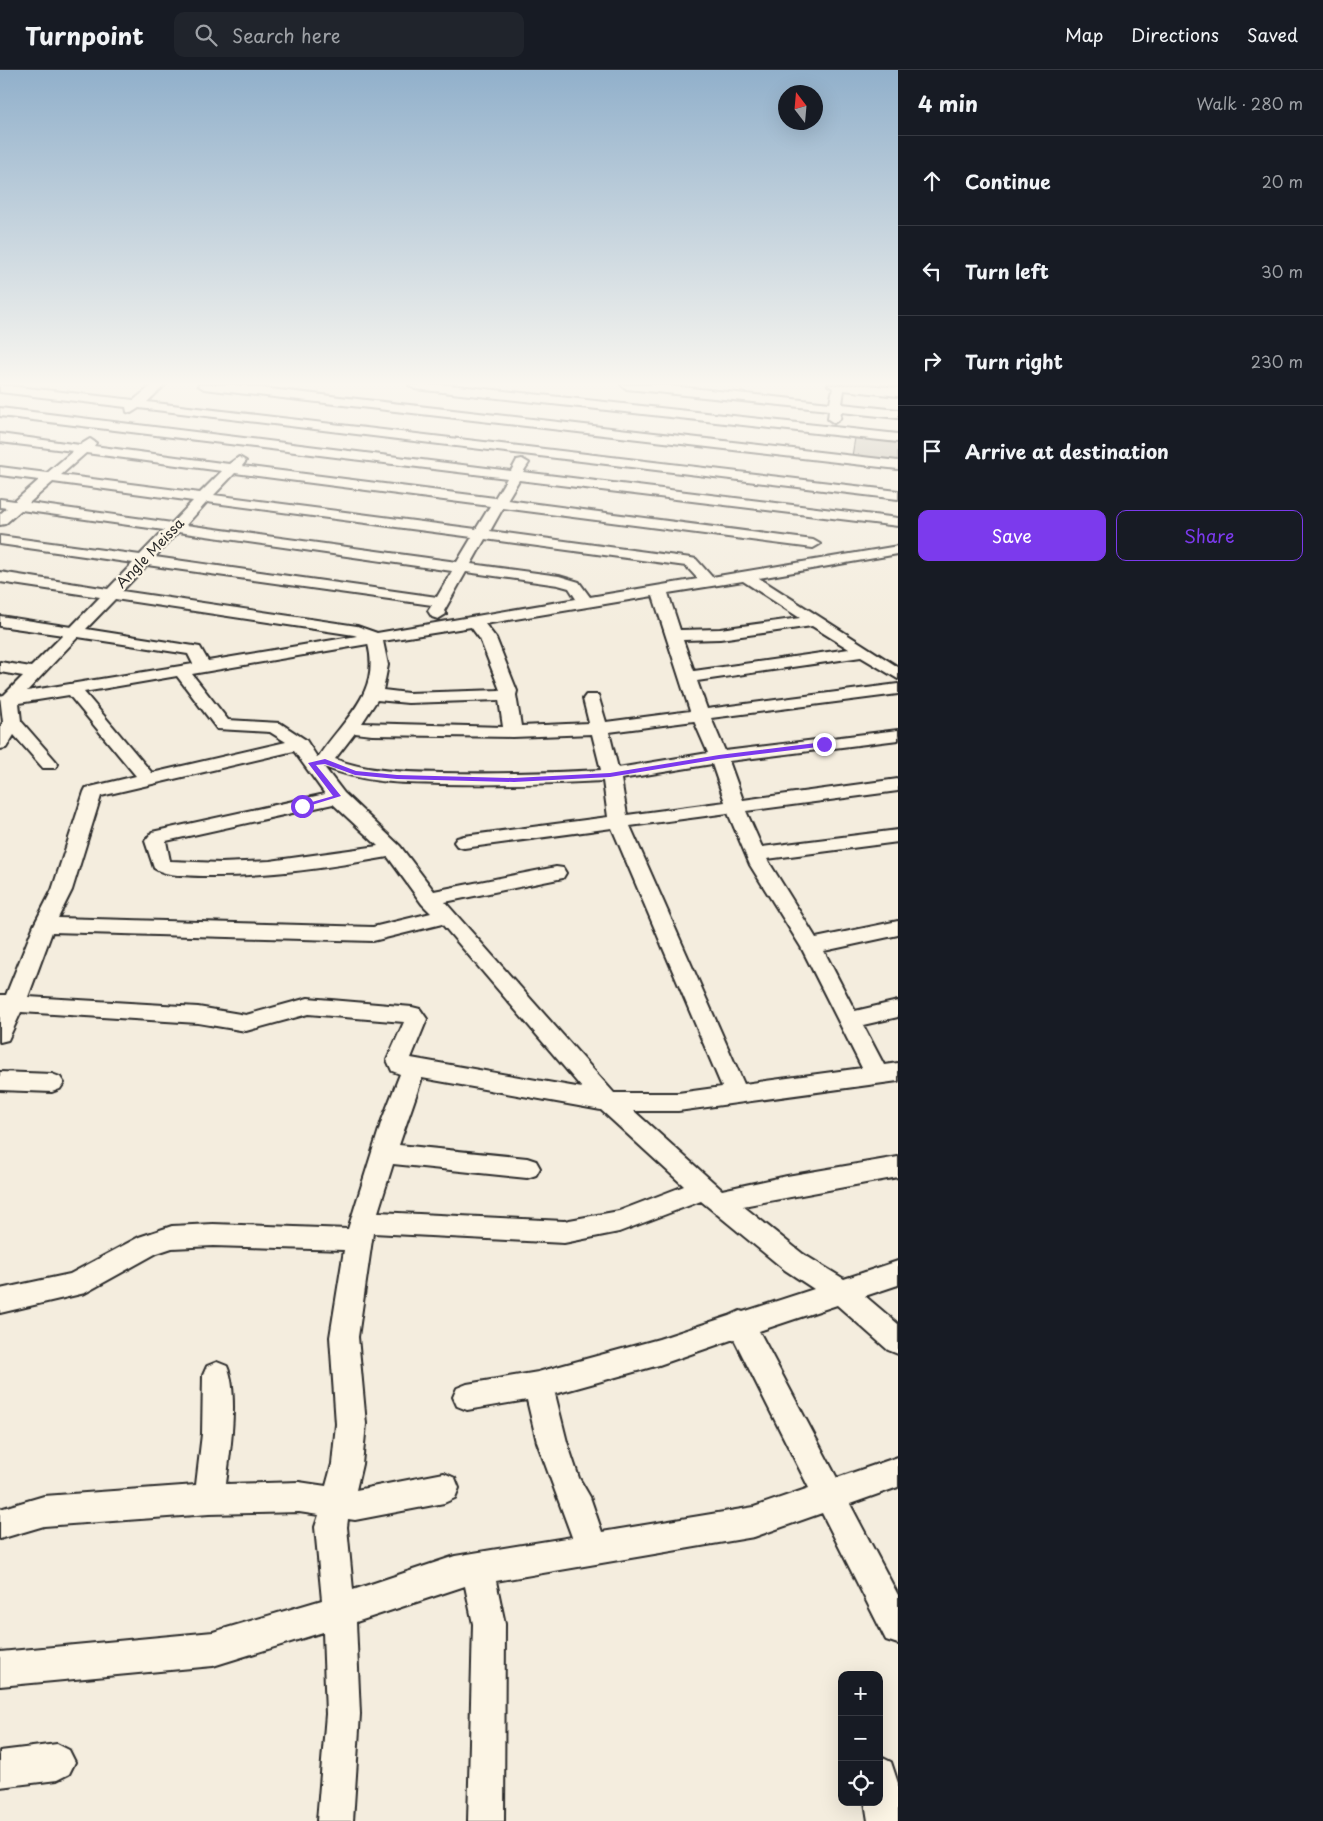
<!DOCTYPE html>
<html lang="en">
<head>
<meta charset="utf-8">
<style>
  :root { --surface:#171b24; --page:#20242c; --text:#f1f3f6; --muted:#9ea1a6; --line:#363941; --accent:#7c3aed }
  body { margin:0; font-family:"Playpen Sans",sans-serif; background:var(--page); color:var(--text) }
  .controls { position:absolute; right:15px; bottom:15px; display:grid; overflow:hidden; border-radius:10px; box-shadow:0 5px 20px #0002 }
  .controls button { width:45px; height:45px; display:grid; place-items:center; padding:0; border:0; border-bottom:1px solid var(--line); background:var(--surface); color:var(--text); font:25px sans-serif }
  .compass { position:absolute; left:778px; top:15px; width:45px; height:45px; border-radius:50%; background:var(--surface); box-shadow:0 5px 20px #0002; rotate:344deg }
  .stop { position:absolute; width:15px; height:15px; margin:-11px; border:4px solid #7c3aed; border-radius:50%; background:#fff }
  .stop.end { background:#7c3aed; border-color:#fff; box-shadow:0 1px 5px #0008 }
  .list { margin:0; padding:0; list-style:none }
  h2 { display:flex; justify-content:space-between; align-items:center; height:65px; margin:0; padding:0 20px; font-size:21px }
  h2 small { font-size:16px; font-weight:400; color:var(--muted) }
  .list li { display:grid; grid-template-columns:32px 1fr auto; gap:15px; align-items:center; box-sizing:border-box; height:90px; padding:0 20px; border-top:1px solid var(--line) }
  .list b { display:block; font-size:19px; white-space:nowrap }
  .list em { font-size:16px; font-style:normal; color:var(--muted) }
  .actions { display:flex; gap:10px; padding:15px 20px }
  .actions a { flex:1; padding:11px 0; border:1px solid var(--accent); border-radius:10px; text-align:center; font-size:18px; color:var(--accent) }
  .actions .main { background:var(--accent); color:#fff }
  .icon { flex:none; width:28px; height:28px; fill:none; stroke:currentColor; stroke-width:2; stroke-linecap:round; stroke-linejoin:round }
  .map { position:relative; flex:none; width:898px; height:1751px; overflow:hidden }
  header { display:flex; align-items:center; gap:30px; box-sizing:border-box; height:70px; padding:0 25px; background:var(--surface); border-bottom:1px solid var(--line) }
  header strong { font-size:24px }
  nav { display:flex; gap:28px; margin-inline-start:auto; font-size:18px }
  .search { width:350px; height:45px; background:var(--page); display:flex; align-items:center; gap:12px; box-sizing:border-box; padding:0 18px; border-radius:10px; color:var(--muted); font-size:19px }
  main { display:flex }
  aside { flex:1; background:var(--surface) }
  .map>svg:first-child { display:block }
  .building { fill:#c2bdb1; stroke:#2b2b2b }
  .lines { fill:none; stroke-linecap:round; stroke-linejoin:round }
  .minor-casing { stroke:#2b2b2b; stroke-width:4 }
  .minor { fill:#fcf5e5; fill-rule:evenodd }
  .route { fill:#7c3aed }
  .labels { text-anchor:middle; stroke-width:4.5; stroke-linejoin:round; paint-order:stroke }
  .far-street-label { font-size:14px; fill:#2b2b2b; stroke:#fcf5e5 }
</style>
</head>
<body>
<header>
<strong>Turnpoint</strong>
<div class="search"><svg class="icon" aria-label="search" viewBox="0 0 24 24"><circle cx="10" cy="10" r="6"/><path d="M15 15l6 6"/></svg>Search here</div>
<nav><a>Map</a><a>Directions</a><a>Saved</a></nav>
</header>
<main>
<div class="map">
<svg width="898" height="1751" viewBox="0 0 898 1751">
  <rect width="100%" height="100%" fill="#f4edde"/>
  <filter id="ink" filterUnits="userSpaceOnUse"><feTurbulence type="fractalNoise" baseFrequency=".02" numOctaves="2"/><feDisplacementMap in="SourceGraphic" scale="10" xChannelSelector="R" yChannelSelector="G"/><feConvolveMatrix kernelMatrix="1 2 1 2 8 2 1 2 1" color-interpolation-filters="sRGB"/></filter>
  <g filter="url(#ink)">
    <polygon class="building" points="855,368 898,372 898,391 852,386"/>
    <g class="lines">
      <defs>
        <g id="minor">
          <polygon points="0,315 134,330 152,315 165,315 147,332 898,421 898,429 139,338 131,343 127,342 126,337 0,322"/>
          <polygon points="198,315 236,315 898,391 898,399 204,319"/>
          <polygon points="409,315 449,315 898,364 898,372 415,319"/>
          <polygon points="621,315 662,315 830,333 833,318 828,315 868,315 898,318 898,326 844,320 842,334 898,340 898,348 841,342 840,349 834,353 828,349 829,340 627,319"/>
          <path d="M0 338 511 401 517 390 522 389 529 393 523 402 898 448V456L519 410 507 430 813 470 820 474 813 478 503 438 490 461 691 488 696 489 712 507 898 476V484L759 508 898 597V609L861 587 697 611 707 639 898 614V624L711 648 725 681 898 660V670L729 691 743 730 898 709V721L746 741 762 777 898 760V772L767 789 816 868 898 851V865L824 881 855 941 898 931V947L863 955 884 995 898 993V1011L678 1041H634L722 1120 787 1106 898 1087V1107L743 1136 803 1184 844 1209 898 1191V1215L865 1226 898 1254V1284L888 1280 837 1235 759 1261 837 1408 898 1387V1417L850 1434 898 1525V1574L886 1570 822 1443 754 1467 496 1511 505 1554 504 1751H468L473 1554 465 1516 356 1552 360 1644 353 1751H317L326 1644 323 1562 213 1596 0 1616V1582L213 1562 322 1530 315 1457 319 1445 299 1442 209 1444 44 1456 0 1469V1439L44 1426 196 1415 202 1364 203 1305 207 1296 217 1292 227 1296C239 1323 230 1384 226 1414L299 1412 326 1416 332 1394 336 1354 330 1267 344 1180 213 1176 172 1178 157 1183 85 1223 0 1243V1219L70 1204 139 1167 172 1156 213 1154 348 1159 382 1050 400 1004 392 1001 387 990 404 952 308 944 246 961 198 953 21 942 8 970 0 972V925H6L34 855 52 820 84 722 86 718 136 706 69 625 19 633 21 651 55 690 58 694 55 698H43L14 665 6 678 0 679V658L3 652 0 626 4 625 23 606 0 602V592L31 597 63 565 0 556V546L71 557 100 527 0 512V502L108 519 133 493 0 474V466L140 485 164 460 21 440 5 454 0 455V444L7 438 0 437V429L15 431 39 410 0 405V397L47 403 73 381 0 372V364L80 375 90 369 96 373 94 376 229 394 239 387 246 391 242 396 495 428 507 408 0 346ZM86 383 222 401 200 423 61 405ZM235 403 490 436 476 459 214 425ZM53 412 193 431 172 453 29 433ZM207 432 472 467 457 492 186 455ZM178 462 452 501 437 527 155 487ZM485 469 686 496 698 509 590 527 579 512 559 506 471 494ZM147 495 432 535 428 541 432 547 438 549 446 544 444 541 466 502 558 515 569 518 576 529 377 563 357 556 122 521ZM743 511 800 548 720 559 680 560 668 523ZM653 526 690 641 606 652 598 625H586L583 629 589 653 521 656 516 625 517 621 496 568 485 554ZM115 529 354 565 357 566 208 591 200 577 86 559ZM812 556 849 579 694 601 683 570 720 569ZM471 557 480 569 500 620 408 623 383 620 388 595 383 571ZM78 567 188 584 193 594 27 621ZM368 574C381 624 343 649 319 686L317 687 306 670 280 653 228 650 192 604ZM177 606 217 659 270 662 286 672 152 703 84 622ZM377 630 408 633 499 630 503 657 362 653ZM694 651 708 683 618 698 609 662ZM355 663 372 665 513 667 592 664 601 700C547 703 494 704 440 703 404 702 369 702 335 689ZM294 681 325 724 152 762 145 771 154 798C168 807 187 805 202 806 265 807 326 798 388 787L422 834 431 843 373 857 58 848 72 820 101 726ZM712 694 725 732 627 745 621 709ZM324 697C364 713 399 713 441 714 495 715 549 714 603 711L608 747 464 766 457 768 454 772 457 776 464 778 612 758 722 1017 678 1023H614L445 832 563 808 566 803 563 798 556 797 434 821 400 776 344 723ZM333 734 378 776 270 791 221 793 170 791 166 771ZM728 743 750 795 801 877 862 998 744 1014 630 756ZM442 854 582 1018 411 988 427 949 420 939 412 937 308 928 246 945 198 937 28 927 52 862 373 871ZM422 1008 601 1040 684 1116 619 1141 564 1151 378 1142 393 1094 527 1108 536 1105 540 1098 536 1091 527 1088 399 1075ZM701 1131 785 1200 814 1219 743 1242 740 1241 729 1246 659 1269 538 1302 467 1314 457 1318 453 1327 457 1336 467 1340 527 1330 537 1372 572 1467 455 1486 353 1520 347 1457 348 1449 355 1450 444 1433 455 1428 459 1418 455 1408 444 1403 356 1420 362 1394 366 1354 358 1267 373 1163 564 1173 619 1162ZM734 1269 809 1418 754 1437 602 1462 590 1427 579 1408 567 1372 555 1324 659 1295Z"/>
          <polygon points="0,1002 52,1004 60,1007 64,1013 60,1019 52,1022 0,1020"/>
          <polygon points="57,1674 69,1680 75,1692 69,1704 57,1710 0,1717 0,1681"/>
          <polygon points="879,1686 891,1692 898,1713 898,1751 868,1751 865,1732 879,1732"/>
        </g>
      </defs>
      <use href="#minor" class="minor-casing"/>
      <use href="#minor" class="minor"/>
    </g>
  </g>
  <linearGradient id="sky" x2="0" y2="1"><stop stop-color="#91b0cb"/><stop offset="0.56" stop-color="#faf7f0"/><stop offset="1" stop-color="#faf7f0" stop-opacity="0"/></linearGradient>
  <rect width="898" height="560" fill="url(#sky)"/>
  <polygon class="route" points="824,672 826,676 719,689 610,707 514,712 397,709 355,705 325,694 316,695 341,726 302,738 298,736 333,726 308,693 325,689 356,701 397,705 514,708 610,703 719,685"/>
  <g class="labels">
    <g class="far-street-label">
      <text transform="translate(150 483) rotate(-46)" y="5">Angle Meissa</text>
    </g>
  </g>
</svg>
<div class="controls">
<button>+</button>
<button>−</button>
<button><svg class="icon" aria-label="locate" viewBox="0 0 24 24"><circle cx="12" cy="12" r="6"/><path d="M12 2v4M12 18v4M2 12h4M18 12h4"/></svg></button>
</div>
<svg class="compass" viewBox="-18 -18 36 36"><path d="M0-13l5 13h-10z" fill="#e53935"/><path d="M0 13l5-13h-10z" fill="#9ea1a6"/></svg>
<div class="stop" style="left:302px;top:736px"></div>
<div class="stop end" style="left:824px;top:674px"></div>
</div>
<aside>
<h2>4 min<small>Walk · 280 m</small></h2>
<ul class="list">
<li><svg class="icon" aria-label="ahead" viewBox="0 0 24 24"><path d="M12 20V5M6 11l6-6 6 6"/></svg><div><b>Continue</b></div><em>20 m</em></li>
<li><svg class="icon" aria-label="left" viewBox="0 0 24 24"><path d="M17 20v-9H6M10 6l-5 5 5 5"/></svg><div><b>Turn left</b></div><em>30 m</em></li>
<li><svg class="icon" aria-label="right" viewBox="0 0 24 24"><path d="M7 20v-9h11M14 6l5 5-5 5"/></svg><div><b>Turn right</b></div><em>230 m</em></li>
<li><svg class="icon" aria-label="arrive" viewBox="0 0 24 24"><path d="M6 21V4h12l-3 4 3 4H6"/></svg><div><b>Arrive at destination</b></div></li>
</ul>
<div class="actions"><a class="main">Save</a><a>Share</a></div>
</aside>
</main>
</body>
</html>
